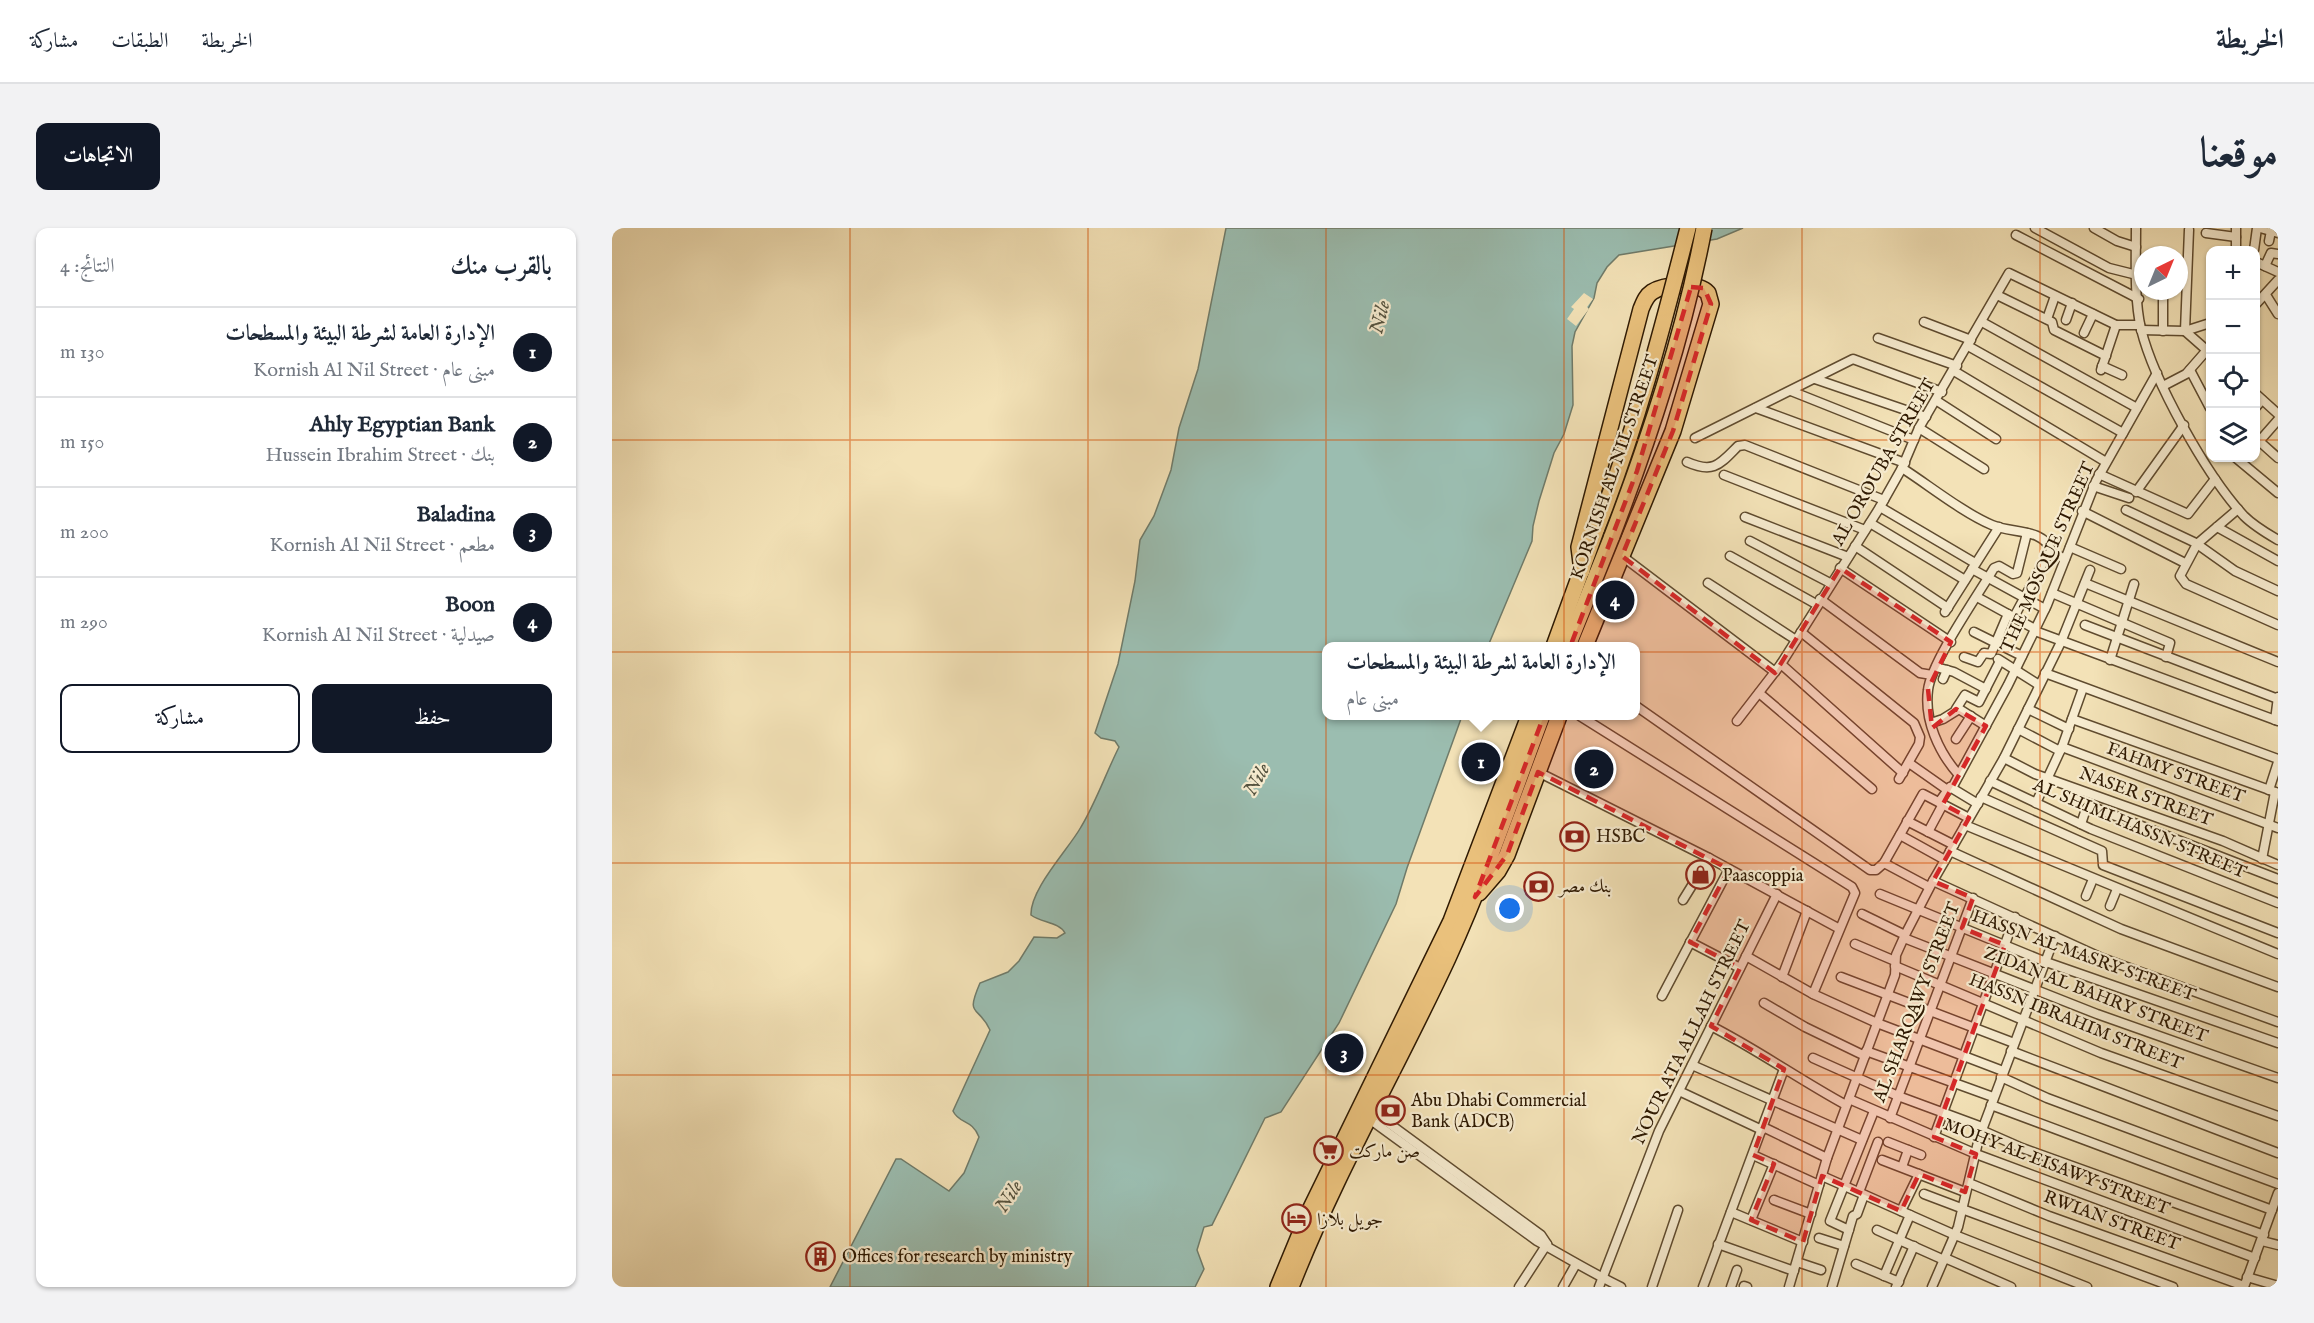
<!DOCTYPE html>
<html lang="ar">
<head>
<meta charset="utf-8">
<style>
  :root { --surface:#fff; --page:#f2f2f3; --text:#1f2937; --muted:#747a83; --line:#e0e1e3; --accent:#111827 }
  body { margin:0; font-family:"IM FELL English",Amiri,serif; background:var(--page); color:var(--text); direction:rtl }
  .controls { position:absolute; right:18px; top:18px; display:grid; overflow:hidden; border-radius:12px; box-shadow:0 2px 4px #0004 }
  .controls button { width:54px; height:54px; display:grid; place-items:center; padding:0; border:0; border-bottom:2px solid var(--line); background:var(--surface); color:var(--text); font:30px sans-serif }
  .compass { position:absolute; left:1522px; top:18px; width:54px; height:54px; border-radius:50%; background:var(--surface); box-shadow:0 2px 4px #0004; rotate:43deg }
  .you { position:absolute; left:898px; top:681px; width:21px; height:21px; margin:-15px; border:4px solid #fff; border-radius:50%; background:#1a73e8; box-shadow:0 0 0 9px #1a73e833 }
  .badge { display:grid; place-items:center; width:39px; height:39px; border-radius:50%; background:var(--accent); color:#fff; font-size:20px; font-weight:700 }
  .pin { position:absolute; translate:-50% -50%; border:3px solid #fff; box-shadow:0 2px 6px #0006 }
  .popup { position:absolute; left:710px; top:414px; width:318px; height:78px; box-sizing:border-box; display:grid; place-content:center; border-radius:12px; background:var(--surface); filter:drop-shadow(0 2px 4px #0005); font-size:20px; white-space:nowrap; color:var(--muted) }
  .popup b { font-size:22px; color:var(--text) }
  .popup::after { content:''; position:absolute; left:50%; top:100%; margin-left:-12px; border:12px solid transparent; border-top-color:var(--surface) }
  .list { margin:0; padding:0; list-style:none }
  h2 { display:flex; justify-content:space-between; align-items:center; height:78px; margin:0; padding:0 24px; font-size:26px }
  h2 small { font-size:20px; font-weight:400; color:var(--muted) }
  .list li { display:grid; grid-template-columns:39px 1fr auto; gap:18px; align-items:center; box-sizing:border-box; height:90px; padding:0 24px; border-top:2px solid var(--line) }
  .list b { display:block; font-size:22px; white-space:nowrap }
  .list p { margin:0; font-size:20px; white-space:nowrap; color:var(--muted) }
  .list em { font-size:20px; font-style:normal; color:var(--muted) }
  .actions { display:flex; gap:12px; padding:18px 24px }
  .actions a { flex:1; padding:14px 0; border:2px solid var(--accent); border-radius:12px; text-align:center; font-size:21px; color:var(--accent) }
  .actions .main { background:var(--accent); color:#fff }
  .icon { flex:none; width:33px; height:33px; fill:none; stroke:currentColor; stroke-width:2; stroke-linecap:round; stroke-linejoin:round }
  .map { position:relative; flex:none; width:1666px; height:1059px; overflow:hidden; direction:ltr; border-radius:12px }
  header { display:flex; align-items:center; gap:36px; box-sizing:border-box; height:84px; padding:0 30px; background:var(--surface); border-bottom:2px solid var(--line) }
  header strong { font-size:28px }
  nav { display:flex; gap:33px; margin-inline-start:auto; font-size:21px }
  .intro { display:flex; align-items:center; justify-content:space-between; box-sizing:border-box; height:144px; padding:0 36px }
  h1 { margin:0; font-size:42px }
  .button { padding:15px 27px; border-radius:12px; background:var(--accent); color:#fff; font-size:21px; font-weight:700 }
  main { display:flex; gap:36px; padding:0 36px }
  aside { flex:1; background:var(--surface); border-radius:12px; box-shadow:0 2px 4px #0004 }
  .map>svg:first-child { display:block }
  .water { fill:#9bbdb0; stroke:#6f7b6a; stroke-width:1.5 }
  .pier { fill:#f3e2b7 }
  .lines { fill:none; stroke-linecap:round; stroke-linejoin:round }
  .street-casing { stroke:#5f4b2f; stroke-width:11 }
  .highway-casing { stroke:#2e1902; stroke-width:18 }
  .street { stroke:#f7ecd0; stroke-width:8 }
  .highway { stroke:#eac17c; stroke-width:15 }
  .highway-bridge-casing { stroke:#2e1902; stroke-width:18; stroke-linecap:butt }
  .highway-bridge { stroke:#eac17c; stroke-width:15 }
  .marked { fill:#d62828; fill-opacity:0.2; stroke:#d62828; stroke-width:4.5; stroke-dasharray:12 8; stroke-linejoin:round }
  .grid { fill:none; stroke:#d5530b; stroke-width:1.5; stroke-opacity:0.55 }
  .labels { text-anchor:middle; stroke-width:4.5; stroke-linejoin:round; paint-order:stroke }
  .street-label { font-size:18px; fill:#2e1902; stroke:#f7ecd0 }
  .poi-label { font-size:18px; fill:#2e1902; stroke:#f7ecd0; text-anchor:start }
  .water-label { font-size:20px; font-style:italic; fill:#54523f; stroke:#f7ecd0 }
</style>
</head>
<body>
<header>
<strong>الخريطة</strong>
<nav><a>الخريطة</a><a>الطبقات</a><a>مشاركة</a></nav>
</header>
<div class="intro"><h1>موقعنا</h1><a class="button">الاتجاهات</a></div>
<main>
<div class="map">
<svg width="1666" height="1059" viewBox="0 0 1666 1059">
  <rect width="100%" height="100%" fill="#f3e2b7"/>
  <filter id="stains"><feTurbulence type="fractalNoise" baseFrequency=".00333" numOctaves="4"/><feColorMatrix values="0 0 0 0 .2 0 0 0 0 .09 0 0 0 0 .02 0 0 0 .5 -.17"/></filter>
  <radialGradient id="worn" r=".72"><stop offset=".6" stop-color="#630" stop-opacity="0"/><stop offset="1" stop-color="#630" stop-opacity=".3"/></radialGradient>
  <path class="water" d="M614 0H1131L1105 11 1007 27 995 39 985 55 982 70 963 104 960 118 961 177 952 206 942 225 927 273 921 298 920 313 876 418H714V488H850L795 640 784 676 727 795 669 884 653 890 600 997 592 999 585 1022 592 1041 583 1059H218L284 931H289L337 963 352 945 367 909C360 891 347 896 341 883L378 802C366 776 353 790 368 755L396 744 407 733 422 709 445 710 453 705C447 694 430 695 419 687 418 661 456 622 469 599 484 574 494 545 507 519L503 513 489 510 483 505 506 436 523 353 528 312 542 288 559 242 567 200 586 141Z"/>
  <polygon class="pier" points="972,65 981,71 975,79 977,81 964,98 955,91 962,81 959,79"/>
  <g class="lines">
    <defs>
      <g id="street">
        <polyline points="1423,0 1497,40 1525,47"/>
        <polyline points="1482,0 1505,13 1524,19"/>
        <path d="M1524 0C1524 32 1522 70 1529 101 1542 154 1595 248 1632 288 1642 298 1654 305 1666 312"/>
        <polyline points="1624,0 1624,22"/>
        <polyline points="1648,0 1666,5"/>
        <polyline points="1577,2 1573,103 1598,125"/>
        <polyline points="1594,5 1624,9"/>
        <polyline points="1404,7 1527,71"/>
        <polyline points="1657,13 1659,3"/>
        <polyline points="1642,22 1645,0"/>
        <polyline points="1644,34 1666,44"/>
        <polyline points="1653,38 1659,25 1666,26"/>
        <polyline points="1551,63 1551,103"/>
        <polyline points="1385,67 1440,94 1442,102 1494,128"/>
        <polyline points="1654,67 1666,86"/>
        <polyline points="1644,76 1666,52"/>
        <polyline points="1435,91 1443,68"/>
        <polyline points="1454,92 1460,75"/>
        <polyline points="1312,94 1359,112"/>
        <polyline points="1370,94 1525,180"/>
        <polyline points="1529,102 1573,103 1598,95"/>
        <polyline points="1472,105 1481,86"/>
        <polyline points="1266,110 1345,138"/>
        <polyline points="1356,118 1511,205"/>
        <polyline points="1490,138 1510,147"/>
        <polyline points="1489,142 1504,97"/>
        <polyline points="1578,142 1598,180"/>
        <polyline points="1342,143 1494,234"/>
        <polyline points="1203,151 1314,189"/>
        <polyline points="1551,158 1574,146 1595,122"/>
        <polyline points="1179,163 1302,212"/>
        <polyline points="1644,166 1666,186"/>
        <polyline points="1325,173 1384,211"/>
        <polyline points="1644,179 1650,172"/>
        <polyline points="1144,180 1293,235"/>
        <polyline points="1307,200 1372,241"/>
        <polyline points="1083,210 1241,131 1330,164"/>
        <polyline points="1647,213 1666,230"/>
        <polyline points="1644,217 1666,192"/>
        <polyline points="1624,230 1666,265"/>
        <path d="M1075 234C1102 246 1108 236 1126 218L1133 217 1272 272"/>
        <path d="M1290 240C1318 258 1350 284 1380 297 1400 306 1431 299 1440 324"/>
        <polyline points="1487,246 1576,286 1603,251"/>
        <polyline points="1112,247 1253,302"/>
        <polyline points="1481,258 1517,270"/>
        <polyline points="1524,264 1572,197"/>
        <polyline points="1268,279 1363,335"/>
        <polyline points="1626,281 1585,316 1568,348 1574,356 1666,397"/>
        <polyline points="1514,282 1586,316"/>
        <polyline points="1470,283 1573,335"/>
        <polyline points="1133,289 1236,329"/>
        <polyline points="1258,295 1353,352"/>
        <polyline points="1605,299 1666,333"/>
        <polyline points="1138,313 1218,355"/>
        <polyline points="1585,316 1623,343 1666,363"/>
        <polyline points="1243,318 1336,380"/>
        <polyline points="1458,319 1509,341"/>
        <polyline points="1010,328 1163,444"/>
        <polyline points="1118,328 1204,376"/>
        <polyline points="1228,340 1339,414"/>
        <polyline points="1360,341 1433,381"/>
        <polyline points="1096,355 1184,412"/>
        <polyline points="1473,355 1666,434"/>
        <polyline points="1440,365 1558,415 1554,429"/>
        <polyline points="1365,369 1423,401"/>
        <polyline points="1208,371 1308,445 1320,447"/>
        <polyline points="1333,384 1387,299"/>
        <polyline points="1402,389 1436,326 1440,324 1453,331"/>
        <polyline points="1473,397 1666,471"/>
        <polyline points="1423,403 1666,493"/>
        <polyline points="1189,404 1302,495 1308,509 1307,516 1287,551"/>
        <polyline points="1362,404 1410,428"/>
        <polyline points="1352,429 1366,434 1372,425 1379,426 1396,386"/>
        <polyline points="1386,431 1427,457"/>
        <polyline points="1498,432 1522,356"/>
        <polyline points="1169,436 1291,545"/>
        <polyline points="1324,439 1342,444 1374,461"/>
        <polyline points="1433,445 1666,531"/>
        <polyline points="1331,451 1335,442"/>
        <polyline points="1147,465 1260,561"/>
        <polyline points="1024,478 1258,642 1264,642 1272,635 1311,566 1357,590"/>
        <polyline points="1344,481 1353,467 1367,474 1388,433"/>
        <polyline points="1416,481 1457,501"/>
        <polyline points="968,488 1240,659 1243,665 1201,766"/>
        <polyline points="1460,491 1666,565"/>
        <polyline points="1663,492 1666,469"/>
        <polyline points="1125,493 1169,436 1268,279 1290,240 1307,200 1397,45 1504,97 1528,97"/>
        <polyline points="1319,495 1331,491 1347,481 1374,498"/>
        <polyline points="1406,501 1448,523"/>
        <polyline points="1344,511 1359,488"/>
        <polyline points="1450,519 1666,600"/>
        <polyline points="1392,530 1423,546 1611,613 1666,637"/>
        <polyline points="1297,535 1334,561"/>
        <polyline points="926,544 1097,630 1226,700"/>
        <path d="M1347 547C1327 525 1312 492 1316 462 1319 434 1366 367 1382 340L1387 338 1401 346 1405 345 1415 305"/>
        <polyline points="1378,553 1479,601 1666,675"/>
        <polyline points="1340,560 1396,457 1435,377 1484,253 1545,145"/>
        <polyline points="1657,562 1666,534"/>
        <polyline points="1369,569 1490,623 1491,637 1666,705"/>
        <polyline points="1327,574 1338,559 1366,576"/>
        <polyline points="1424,575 1450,519 1471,460"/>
        <polyline points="1295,593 1342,617"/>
        <polyline points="1469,596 1474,581 1478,578 1666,651"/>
        <polyline points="1353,597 1666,726"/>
        <polyline points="1316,604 1331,576"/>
        <polyline points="1288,607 1333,632"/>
        <polyline points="1338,623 1509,701 1666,759"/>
        <polyline points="1650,631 1663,564"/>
        <polyline points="1272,635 1317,659"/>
        <polyline points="1321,653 1490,730 1666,794"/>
        <polyline points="1268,666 1434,734 1666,815"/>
        <polyline points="1474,668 1481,651"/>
        <polyline points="1071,672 1097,630"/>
        <polyline points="1498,678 1505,661"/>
        <polyline points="1250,686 1293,707"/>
        <polyline points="1292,710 1485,786 1666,850"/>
        <polyline points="1078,714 1128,740"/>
        <polyline points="1243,716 1283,733"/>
        <polyline points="1134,728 1201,766 1265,795 1391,843"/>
        <polyline points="1283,738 1489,825 1666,888"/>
        <polyline points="1170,749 1195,683"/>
        <polyline points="1229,749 1402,815"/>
        <polyline points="1050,768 1117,641"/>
        <polyline points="1152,775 1193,799 1253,828"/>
        <path d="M1099 798C1146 822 1188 852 1234 877"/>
        <polyline points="1254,823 1381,869"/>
        <polyline points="1399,823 1666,925"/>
        <polyline points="1201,830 1286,868 1370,899"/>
        <polyline points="1080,837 1250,912"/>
        <polyline points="1389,849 1435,870 1666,956"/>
        <polyline points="1067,863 1150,902"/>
        <polyline points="1237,871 1364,926 1643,1030"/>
        <polyline points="1379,877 1660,982"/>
        <polyline points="760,883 929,1007 935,1016"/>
        <path d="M756 890 925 1013C952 1028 980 1045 1009 1059"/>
        <polyline points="1278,890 1361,670"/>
        <polyline points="1151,899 1215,930"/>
        <polyline points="1369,902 1410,920 1652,1007"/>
        <polyline points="1322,909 1403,689"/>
        <polyline points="1276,914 1309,927"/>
        <polyline points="1141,927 1207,957"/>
        <polyline points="1270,932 1353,964"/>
        <polyline points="1290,939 1296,922"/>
        <polyline points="1210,948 1343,1007 1475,1059"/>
        <polyline points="1357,955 1437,988 1632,1058"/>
        <polyline points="1247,964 1266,914"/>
        <polyline points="1312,966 1349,980"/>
        <polyline points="1162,972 1199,986"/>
        <polyline points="1350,981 1561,1059"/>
        <polyline points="1289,983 1307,946"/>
        <polyline points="1119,984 1191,1014"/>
        <polyline points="1139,992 1162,936"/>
        <polyline points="1237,1002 1218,993 1262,883"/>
        <polyline points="1265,1002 1332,1032"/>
        <polyline points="1207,1010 1232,1018"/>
        <polyline points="1650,1013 1666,1017"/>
        <polyline points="1106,1016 1182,1043"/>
        <polyline points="1333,1030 1399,1059"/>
        <polyline points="1185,1034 1209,1042"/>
        <polyline points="1244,1036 1287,1054"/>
        <polyline points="1272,1048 1298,987"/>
        <polyline points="1635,1049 1666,1058"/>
        <polyline points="1132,1058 1135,1059"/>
        <polyline points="907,1059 935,1016"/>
        <polyline points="951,1059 964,1036"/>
        <polyline points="987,1059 1047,903 1165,666"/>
        <polyline points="1040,1059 1066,982"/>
        <polyline points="1091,1059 1172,841"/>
        <polyline points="1119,1059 1125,1042"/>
        <polyline points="1177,1059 1215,930 1283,747 1284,727 1293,707 1321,653 1392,530 1449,414 1478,342"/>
        <polyline points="1220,1059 1241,988 1245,986 1252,967"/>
        <polyline points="1284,1059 1302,1018"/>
        <polyline points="1320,1059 1346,999 1367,910 1443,708"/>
        <polyline points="1632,1059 1666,965"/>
      </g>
      <g id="highway">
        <path d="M970 343 967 319 1029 81C1032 74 1034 68 1040 64 1052 56 1086 54 1096 65L1099 76 1061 203 973 418"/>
        <polyline points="942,418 985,300"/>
        <polyline points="956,418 1000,308"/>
        <polyline points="867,665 886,643 895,627 947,488"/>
        <polyline points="666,1059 697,984 839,693 917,488"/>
        <path d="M679 1059C723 946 785 840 836 730 872 651 900 569 930 488"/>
      </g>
    </defs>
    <use href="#street" class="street-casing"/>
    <use href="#highway" class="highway-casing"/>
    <use href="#street" class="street"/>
    <use href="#highway" class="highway"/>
    <defs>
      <g id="highway-bridge">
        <path d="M985 300C1024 202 1050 102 1076 0"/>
        <path d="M1000 308C1038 208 1072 106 1092 0"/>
      </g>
    </defs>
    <use href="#highway-bridge" class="highway-bridge-casing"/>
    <use href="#highway-bridge" class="highway-bridge"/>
  </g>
  <path class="marked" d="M1079 59 1092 60 1099 76 1061 203 1010 328 1163 445 1228 340 1339 414 1316 461 1320 500 1344 481 1374 498 1331 576 1357 590 1321 653 1361 670 1350 700 1393 717 1322 909 1364 926 1353 964 1307 946 1289 983 1210 948 1191 1014 1139 992 1162 936 1141 927 1172 841 1099 798 1128 740 1078 714 1117 641 926 544 895 627 863 669 1025 243Z"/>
  <path class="grid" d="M238 0V1059M476 0V1059M714 0V1059M952 0V1059M1190 0V1059M1428 0V1059M0 212H1598M1644 212H1666M0 424H1666M0 635H1666M0 847H1666"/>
  <defs>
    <symbol id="bank-ring" viewBox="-11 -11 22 22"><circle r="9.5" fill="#f7ecd0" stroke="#8f2418" stroke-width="1.5"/><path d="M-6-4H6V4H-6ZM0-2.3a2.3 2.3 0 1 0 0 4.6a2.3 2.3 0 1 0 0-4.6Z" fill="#8f2418"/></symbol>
    <symbol id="shop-ring" viewBox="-11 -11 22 22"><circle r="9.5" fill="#f7ecd0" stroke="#8f2418" stroke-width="1.5"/><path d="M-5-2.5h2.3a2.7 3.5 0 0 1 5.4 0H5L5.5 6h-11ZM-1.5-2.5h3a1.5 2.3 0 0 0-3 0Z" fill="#8f2418"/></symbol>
    <symbol id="supermarket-ring" viewBox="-11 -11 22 22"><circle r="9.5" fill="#f7ecd0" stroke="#8f2418" stroke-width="1.5"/><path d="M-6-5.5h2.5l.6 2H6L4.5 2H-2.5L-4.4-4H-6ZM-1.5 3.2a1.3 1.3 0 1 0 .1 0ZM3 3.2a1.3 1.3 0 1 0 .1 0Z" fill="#8f2418"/></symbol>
    <symbol id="hotel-ring" viewBox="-11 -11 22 22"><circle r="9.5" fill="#f7ecd0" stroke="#8f2418" stroke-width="1.5"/><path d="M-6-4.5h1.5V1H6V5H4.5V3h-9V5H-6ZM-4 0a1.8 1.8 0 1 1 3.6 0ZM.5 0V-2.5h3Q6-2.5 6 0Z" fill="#8f2418"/></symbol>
    <symbol id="building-ring" viewBox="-11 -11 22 22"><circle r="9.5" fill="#f7ecd0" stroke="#8f2418" stroke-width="1.5"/><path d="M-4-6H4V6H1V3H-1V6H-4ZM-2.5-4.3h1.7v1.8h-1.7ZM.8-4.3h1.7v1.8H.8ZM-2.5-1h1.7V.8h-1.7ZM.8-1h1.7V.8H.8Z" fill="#8f2418"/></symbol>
  </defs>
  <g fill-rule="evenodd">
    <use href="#bank-ring" x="946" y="592" width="33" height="33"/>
    <use href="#shop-ring" x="1072" y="630" width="33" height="33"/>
    <use href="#bank-ring" x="910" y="642" width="33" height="33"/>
    <use href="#bank-ring" x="762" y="866" width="33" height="33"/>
    <use href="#supermarket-ring" x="700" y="906" width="33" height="33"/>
    <use href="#hotel-ring" x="668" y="974" width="33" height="33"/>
    <use href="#building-ring" x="192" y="1012" width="33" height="33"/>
  </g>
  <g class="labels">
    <g class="street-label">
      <text transform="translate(1271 234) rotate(-60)" y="6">AL OROUBA STREET</text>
      <text transform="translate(1002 239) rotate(-71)" y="6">KORNISH AL NIL STREET</text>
      <text transform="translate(1435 329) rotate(-66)" y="6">THE MOSQUE STREET</text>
      <text transform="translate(1564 544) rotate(20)" y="6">FAHMY STREET</text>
      <text transform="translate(1534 568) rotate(20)" y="6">NASER STREET</text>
      <text transform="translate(1528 600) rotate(23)" y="6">AL SHIMI HASSN STREET</text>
      <text transform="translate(1472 727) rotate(20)" y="6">HASSN AL MASRY STREET</text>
      <text transform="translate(1484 766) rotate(21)" y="6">ZIDAN AL BAHRY STREET</text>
      <text transform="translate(1304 774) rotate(-69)" y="6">AL SHARQAWY STREET</text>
      <text transform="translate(1464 793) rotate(22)" y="6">HASSN IBRAHIM STREET</text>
      <text transform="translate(1079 804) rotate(-64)" y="6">NOUR ATA ALLAH STREET</text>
      <text transform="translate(1445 938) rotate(21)" y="6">MOHY AL EISAWY STREET</text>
      <text transform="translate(1500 992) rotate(20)" y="6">RWIAN STREET</text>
    </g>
    <g class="poi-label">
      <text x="984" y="614">HSBC</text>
      <text x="1110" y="653">Paascoppia</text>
      <text x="947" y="664">بنك مصر</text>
      <text x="799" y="878">Abu Dhabi Commercial<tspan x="799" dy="21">Bank (ADCB)</tspan></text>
      <text x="737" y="929">صن ماركت</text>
      <text x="705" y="997">جويل بلازا</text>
      <text x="230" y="1034">Offices for research by ministry</text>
    </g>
    <g class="water-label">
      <text transform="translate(767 89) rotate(-76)" y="7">Nile</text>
      <text transform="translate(644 551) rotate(-60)" y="7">Nile</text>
      <text transform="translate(396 968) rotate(-57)" y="7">Nile</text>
    </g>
  </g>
  <rect width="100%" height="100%" filter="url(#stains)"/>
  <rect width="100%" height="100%" fill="url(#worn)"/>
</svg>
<div class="controls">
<button>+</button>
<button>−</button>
<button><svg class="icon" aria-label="locate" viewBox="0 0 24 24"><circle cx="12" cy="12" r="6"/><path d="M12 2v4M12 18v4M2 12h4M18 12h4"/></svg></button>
<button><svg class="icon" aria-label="layers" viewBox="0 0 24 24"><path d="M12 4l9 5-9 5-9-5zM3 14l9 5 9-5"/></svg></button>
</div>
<svg class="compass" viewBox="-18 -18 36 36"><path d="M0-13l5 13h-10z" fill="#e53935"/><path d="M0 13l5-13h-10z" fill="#747a83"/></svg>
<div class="you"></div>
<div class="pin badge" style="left:869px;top:534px">1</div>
<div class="popup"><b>الإدارة العامة لشرطة البيئة والمسطحات</b>مبنى عام</div>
<div class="pin badge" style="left:982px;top:541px">2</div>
<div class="pin badge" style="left:732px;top:825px">3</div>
<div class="pin badge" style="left:1003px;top:372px">4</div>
</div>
<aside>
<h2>بالقرب منك<small>النتائج: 4</small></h2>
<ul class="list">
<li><span class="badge">1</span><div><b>الإدارة العامة لشرطة البيئة والمسطحات</b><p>مبنى عام · Kornish Al Nil Street</p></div><em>130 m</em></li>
<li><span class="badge">2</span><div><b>Ahly Egyptian Bank</b><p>بنك · Hussein Ibrahim Street</p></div><em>150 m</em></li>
<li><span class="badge">3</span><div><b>Baladina</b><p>مطعم · Kornish Al Nil Street</p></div><em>200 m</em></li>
<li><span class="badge">4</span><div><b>Boon</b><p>صيدلية · Kornish Al Nil Street</p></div><em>290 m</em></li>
</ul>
<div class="actions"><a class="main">حفظ</a><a>مشاركة</a></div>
</aside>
</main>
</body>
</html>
